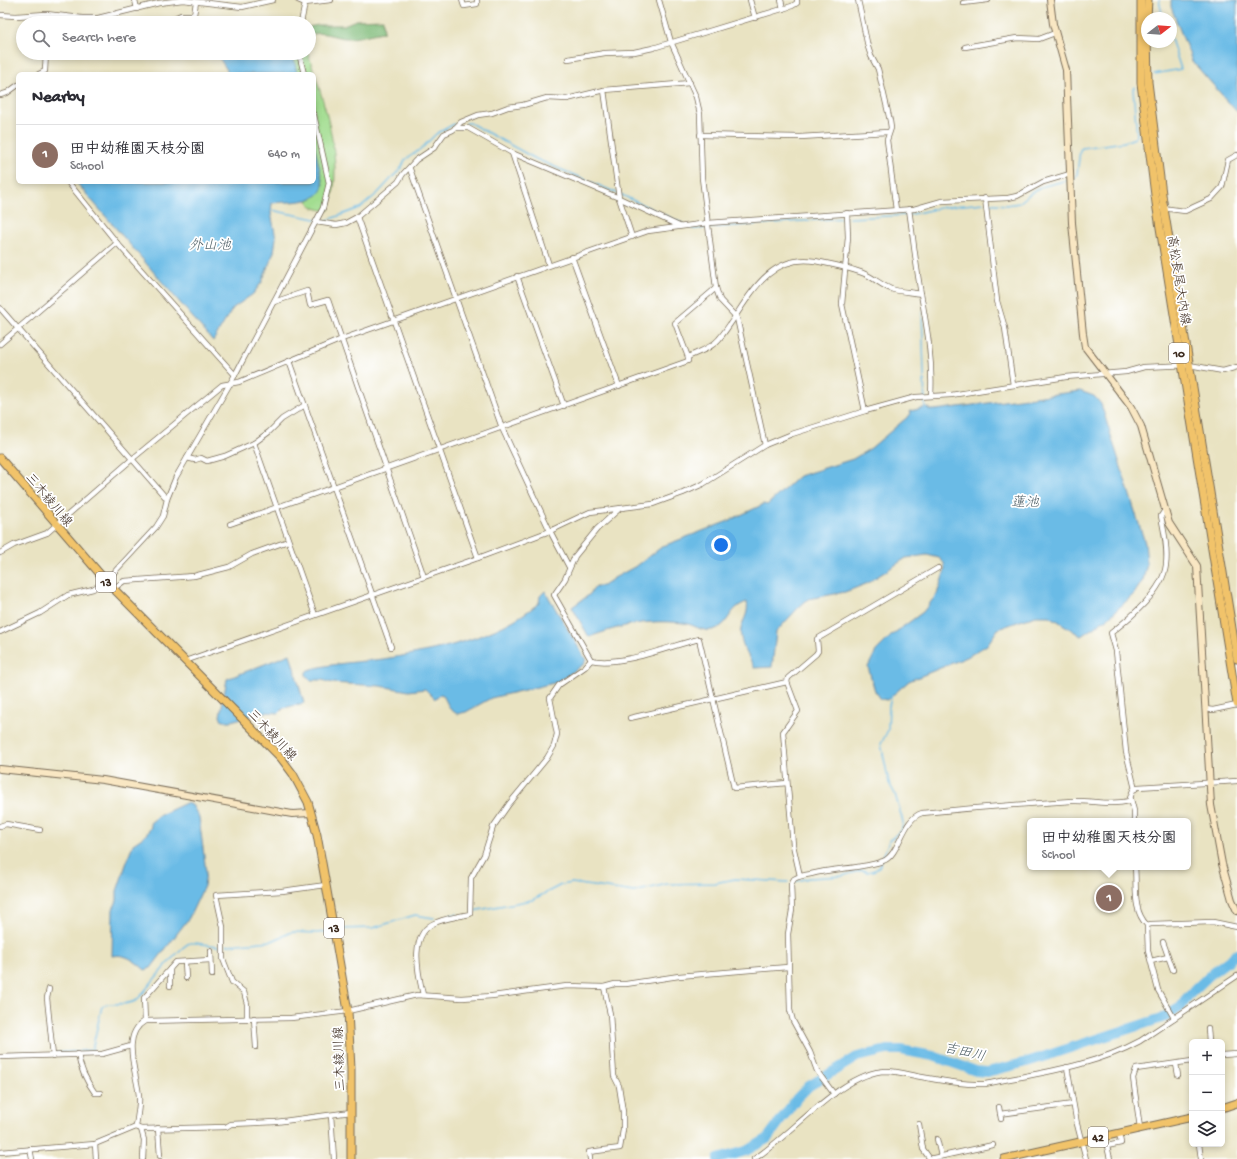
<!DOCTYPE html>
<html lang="en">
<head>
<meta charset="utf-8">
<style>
  :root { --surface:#fff; --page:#f2f2f3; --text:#2b2b33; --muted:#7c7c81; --line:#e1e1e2; --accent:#db2777 }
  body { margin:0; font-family:"Gochi Hand","Klee One",sans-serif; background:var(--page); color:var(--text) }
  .controls { position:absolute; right:12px; bottom:12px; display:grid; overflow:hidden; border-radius:6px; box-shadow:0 2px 6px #0003 }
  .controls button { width:36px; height:36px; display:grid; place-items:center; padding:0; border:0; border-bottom:1px solid var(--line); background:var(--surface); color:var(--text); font:20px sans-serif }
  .compass { position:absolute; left:1141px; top:12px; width:36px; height:36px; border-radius:50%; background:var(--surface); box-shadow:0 2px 6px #0003; rotate:73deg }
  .you { position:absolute; left:721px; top:545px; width:14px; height:14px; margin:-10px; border:3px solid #fff; border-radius:50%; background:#1a73e8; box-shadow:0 0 0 6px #1a73e833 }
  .badge { display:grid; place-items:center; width:26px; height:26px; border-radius:50%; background:var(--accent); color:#fff; font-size:13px; font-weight:700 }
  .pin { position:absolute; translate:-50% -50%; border:2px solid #fff; box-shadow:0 1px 4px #0006 }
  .popup { position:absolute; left:1027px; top:818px; width:164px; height:52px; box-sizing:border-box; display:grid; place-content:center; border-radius:6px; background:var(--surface); filter:drop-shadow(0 1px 3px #0005); font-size:13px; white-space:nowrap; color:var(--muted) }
  .popup b { font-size:15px; color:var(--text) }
  .popup::after { content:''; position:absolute; left:50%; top:100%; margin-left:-8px; border:8px solid transparent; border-top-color:var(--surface) }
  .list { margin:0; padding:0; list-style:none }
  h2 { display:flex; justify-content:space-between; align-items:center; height:52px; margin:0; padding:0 16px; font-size:17px }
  h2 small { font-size:13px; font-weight:400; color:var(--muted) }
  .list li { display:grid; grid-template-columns:26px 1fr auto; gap:12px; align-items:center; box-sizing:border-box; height:60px; padding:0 16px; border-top:1px solid var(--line) }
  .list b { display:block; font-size:15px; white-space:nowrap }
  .list p { margin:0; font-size:13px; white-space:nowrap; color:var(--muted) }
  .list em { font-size:13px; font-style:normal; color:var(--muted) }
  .icon { flex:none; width:22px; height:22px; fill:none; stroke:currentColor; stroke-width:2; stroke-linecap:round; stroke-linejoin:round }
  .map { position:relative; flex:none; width:1237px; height:1159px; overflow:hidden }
  .search { position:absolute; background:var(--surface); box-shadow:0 2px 6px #0003; left:16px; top:16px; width:300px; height:44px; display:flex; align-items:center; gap:10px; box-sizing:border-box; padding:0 14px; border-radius:22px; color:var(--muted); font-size:15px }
  .panel { position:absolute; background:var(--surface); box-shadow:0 2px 6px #0003; left:16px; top:72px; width:300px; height:112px; border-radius:6px }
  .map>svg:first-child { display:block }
  .green { fill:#a2dd90; stroke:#6e8457 }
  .forest { fill:#81bc7a; stroke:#5e734c }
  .water { fill:#6bbbe6; stroke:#537282 }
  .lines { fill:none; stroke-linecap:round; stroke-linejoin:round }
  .stream { stroke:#6bbbe6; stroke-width:1.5 }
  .river { stroke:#6bbbe6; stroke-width:10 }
  .street-casing { stroke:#786b57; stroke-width:6 }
  .secondary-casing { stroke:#786b57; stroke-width:8 }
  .primary-casing { stroke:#786b57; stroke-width:9 }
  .street { stroke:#fff; stroke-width:4.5 }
  .secondary { stroke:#f9e7c3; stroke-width:6 }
  .primary { stroke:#f1c36a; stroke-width:7 }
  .labels { text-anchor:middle; stroke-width:3.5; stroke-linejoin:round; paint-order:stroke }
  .shield { fill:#fff; stroke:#766a62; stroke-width:1 }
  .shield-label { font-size:12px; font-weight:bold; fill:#3b2a1e }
  .street-label { font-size:13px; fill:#3b2a1e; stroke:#fff }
  .water-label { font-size:14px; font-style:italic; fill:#4c5d64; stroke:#fff }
</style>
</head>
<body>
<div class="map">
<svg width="1237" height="1159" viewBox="0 0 1237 1159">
  <rect width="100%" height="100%" fill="#fff"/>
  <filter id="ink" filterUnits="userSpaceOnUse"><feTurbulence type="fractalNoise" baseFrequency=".025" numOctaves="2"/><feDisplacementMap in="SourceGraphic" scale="8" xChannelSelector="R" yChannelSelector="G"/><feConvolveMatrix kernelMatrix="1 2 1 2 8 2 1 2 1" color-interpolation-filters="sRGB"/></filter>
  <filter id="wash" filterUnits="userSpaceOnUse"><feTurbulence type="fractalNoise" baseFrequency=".012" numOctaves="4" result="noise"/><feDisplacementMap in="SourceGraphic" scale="16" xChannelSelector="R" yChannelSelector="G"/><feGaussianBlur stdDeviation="0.9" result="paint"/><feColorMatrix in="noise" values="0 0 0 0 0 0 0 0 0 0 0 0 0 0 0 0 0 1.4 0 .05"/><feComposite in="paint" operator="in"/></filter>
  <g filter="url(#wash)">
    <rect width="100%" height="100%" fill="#e9e3c2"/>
    <path class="green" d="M293 53H308C323 101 346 160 329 210L326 211 311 207 308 200 315 197 323 185 314 144V74H297Z"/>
    <path class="forest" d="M383 19 384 32C373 33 356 39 346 38 335 38 320 29 309 36V27L318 25H344L356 20Z"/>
    <g class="water">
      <polygon points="1171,0 1237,0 1237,112 1192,61 1171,7"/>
      <polygon points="219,53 293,53 297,74 227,74 227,70 218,56"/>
      <path d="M314 144 323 185C320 205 288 201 272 203L271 213 276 238 274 252 262 282 253 294 233 308 213 341 76 182H314Z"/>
      <path d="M1080 391 1094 396 1101 404 1145 543 1147 563 1143 580 1134 594 1108 618 1081 636 1050 616H1036L1020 621 998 629 987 645 967 657 909 681 887 700 881 699 875 691 868 667 876 651 893 634 923 612 937 594 945 570 944 563 939 558 927 555 906 558 866 584 845 592 808 599 799 607 776 632 772 667 754 668C750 658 738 641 741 629 743 619 749 614 747 602 727 608 731 626 712 630 701 632 694 624 683 623 646 619 623 625 589 637L572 607 589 595 596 586H603L614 578 638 565 663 546 726 522 764 504 767 505 799 476 853 459 871 448 911 414 910 411 928 407 929 410H935Z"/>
      <path d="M545 591 586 660 584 664 558 682 491 698 466 712 457 714 450 709 443 695 440 694 435 699 425 689 409 691 380 686 332 683 322 680H310L306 675V672L308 670C333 663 358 662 383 659 437 651 496 638 539 603L540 596Z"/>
      <polygon points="290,654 304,703 284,708 279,713 265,712 231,721 222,721 220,716 227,679"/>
      <path d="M186 803 192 805 199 817 206 872 204 886 189 918 151 968 145 970C135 961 125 953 112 956L113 909 117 901V891L133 844 145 836 151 827 150 823 160 815Z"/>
    </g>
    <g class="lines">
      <g class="stream">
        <polyline points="1159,0 1163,18"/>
        <polyline points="1154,74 1181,69 1171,39"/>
        <polyline points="466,123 470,123 536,159 624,196 683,224"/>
        <polyline points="1073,178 1077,175 1080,150 1082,148 1124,142 1135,138 1137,135 1133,89 1135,87"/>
        <polyline points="988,203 1006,205 1019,203 1031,193 1044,186 1068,180"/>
        <polyline points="271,210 325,221 360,208 378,193 402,167 405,160 422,148 436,134 454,124"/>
        <polyline points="849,218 908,215 944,207 984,203"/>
        <polyline points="690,227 694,229 845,218"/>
        <polyline points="922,311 925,409"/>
        <polyline points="796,881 809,878 842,876 862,870 867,872 875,870 879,867 889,841 902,829 903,822 895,794 889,783 881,744 888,730 889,706 892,694"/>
        <polyline points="473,911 532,900 561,885 572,883 634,892 667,884 714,883 735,879 788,882"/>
        <polyline points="447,916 457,914"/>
        <polyline points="339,929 373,928 415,915 434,918"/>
        <polyline points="227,945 272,941 292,932 318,933 329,931"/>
        <path d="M55 1053 92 1050 102 1006C113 1001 126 1007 137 1000 146 990 180 945 190 943 195 942 211 946 220 946"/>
      </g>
      <polyline class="river" points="718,1159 746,1151 767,1139 797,1098 809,1086 857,1057 887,1050 901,1050 933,1056 976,1071 987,1072 1027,1062 1162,1018 1181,1007 1188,996 1213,972 1237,954"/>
    </g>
  </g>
  <g filter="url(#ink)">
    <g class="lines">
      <defs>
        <g id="street">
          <polyline points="135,0 137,9"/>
          <polyline points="298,0 305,3 331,0"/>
          <polyline points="462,0 464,6 477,4 477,0"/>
          <polyline points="659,0 671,42 696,97 700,114 702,178 716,288 720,300 737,318 765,445"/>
          <polyline points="750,0 755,18"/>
          <polyline points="781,0 783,9"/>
          <polyline points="858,0 868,47 871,56 878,69 890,121 891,128 887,140 896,210"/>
          <polyline points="963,3 988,0"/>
          <polyline points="0,15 16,16 46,14 82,18 98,18 159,3 183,0 242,7 273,0"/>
          <polyline points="50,23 51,15"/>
          <polyline points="164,23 181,15 194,15 196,2"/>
          <polyline points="301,23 305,3"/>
          <polyline points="965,47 1017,38 1039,39 1055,33"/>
          <polyline points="299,53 304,74"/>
          <polyline points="568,59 605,53 634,52 653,48 792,6 797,3 797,0"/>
          <polyline points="39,74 45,71 46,53"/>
          <polyline points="604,90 619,198 632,237"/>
          <polyline points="0,95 7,93 18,85"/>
          <polyline points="455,128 468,128 512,153 619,198 679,226"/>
          <polyline points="700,135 800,137 888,132"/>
          <polyline points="512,153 549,265"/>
          <polyline points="410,169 502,428 550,531 569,567"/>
          <polyline points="68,182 117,243 235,375"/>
          <polyline points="985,198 997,301 1005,328 1013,385"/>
          <polyline points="1162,208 1185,211 1211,199 1222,187 1228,160 1237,155"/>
          <path d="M909 209C913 237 916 266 921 294 927 328 933 361 931 395"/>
          <polyline points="847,213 848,237 842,304 865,411"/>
          <polyline points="357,217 478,558"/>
          <polyline points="316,222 336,225 346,223 357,217 398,182 403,174 416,160 434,148 444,134 453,130 461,122 478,115 492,113 508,107 523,105 547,98 567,99 604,90 690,83"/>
          <polyline points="572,257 619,386"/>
          <polyline points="517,276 564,406"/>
          <polyline points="274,302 307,291 310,305 328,300 424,577"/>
          <polyline points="0,308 167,499"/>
          <polyline points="0,344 117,243"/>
          <polyline points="688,357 675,323 716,288"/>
          <polyline points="289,361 391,647"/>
          <polyline points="254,443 315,615"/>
          <polyline points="187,458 195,460 201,458 207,461 225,456 254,443 269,432 282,419 305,405"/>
          <path d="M619 509 597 529 575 556 565 579 554 595 591 660C621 667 669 646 699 639L734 788 787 783"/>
          <path d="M230 524 688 361V357C698 352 712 348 719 339 745 308 763 253 815 261 831 264 849 267 865 274 874 278 881 285 891 289 900 292 911 292 921 294"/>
          <polyline points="0,553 14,545 47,533 131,460 222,385 239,382 342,339 648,231 708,223 914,209 942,201 1008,198 1017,196 1043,182 1070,174"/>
          <polyline points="113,589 124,581 194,576 229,567 252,554 288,541"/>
          <polyline points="0,632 40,613 68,595 93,589 106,581 156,527 163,516 167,499 176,477 235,375 323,208 329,183 314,115"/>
          <polyline points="185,661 478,558 550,531 590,512 653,504 683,493 703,484 765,445 792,434 865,411 916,397 951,395 1066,377 1126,372 1144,367 1189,365 1223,371 1237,367"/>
          <polyline points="1205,709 1213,710 1237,705"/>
          <polyline points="630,718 787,682"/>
          <path d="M1135 789 1126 752 1116 651 1111 633C1131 617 1163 591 1166 565 1168 549 1164 531 1161 516L1165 510"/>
          <polyline points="1131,799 1134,811 1134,821"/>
          <polyline points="0,826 6,824 40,830"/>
          <path d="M1135 867C1137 887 1132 910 1147 925L1148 951 1158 990 1174 1018"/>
          <polyline points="800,876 793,845 783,732 798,711 787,682 788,678 816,654 818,651 817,639 938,568"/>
          <polyline points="1147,925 1151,924 1213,922 1237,927"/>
          <polyline points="1163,942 1173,970"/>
          <polyline points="211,951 212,975"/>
          <polyline points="1151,961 1168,957"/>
          <polyline points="185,962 186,978"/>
          <polyline points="170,969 170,986"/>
          <polyline points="49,989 47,998 53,1056"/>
          <path d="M423 995C418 973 408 932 437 922 447 918 459 916 470 914L471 878 484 855 493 827 509 804 547 758 554 746 557 734 550 698 559 685 585 667 591 660"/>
          <polyline points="247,1018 247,1004 244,992 232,982 223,959 223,927 216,895 282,891 326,885"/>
          <polyline points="254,1018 256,1047"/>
          <polyline points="145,1021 144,998 176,962 211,960"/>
          <polyline points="1208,1028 1209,1042"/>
          <path d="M78 1054C80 1068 87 1082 95 1093H100"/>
          <polyline points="1222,1055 1237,1054"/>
          <polyline points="0,1057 102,1054 131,1046"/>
          <polyline points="1176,1064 1178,1075"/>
          <polyline points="1067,1067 1077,1124 1086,1159"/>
          <path d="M834 1094 817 1071 810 1052 793 1021 790 1010 788 934 792 910 791 884 794 879C799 876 805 875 811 874 835 868 861 869 883 861 900 855 902 819 922 813 972 808 1022 804 1072 801 1091 800 1111 806 1129 801L1133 790 1138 787 1237 781"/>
          <polyline points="999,1107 1001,1119"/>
          <polyline points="1000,1114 1073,1104"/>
          <polyline points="331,1115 334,1159"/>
          <polyline points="919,1124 923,1149 930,1159"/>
          <path d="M136 1127C137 1117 140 1105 139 1096 137 1073 120 1035 145 1021L291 1018 348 1011 417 995 462 998 492 996 567 986 604 987 615 984H626L679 976 788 967"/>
          <polyline points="158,1128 160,1156"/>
          <polyline points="1140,1128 1133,1078 1136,1069 1192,1061"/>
          <polyline points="141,1129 144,1140 143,1159"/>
          <polyline points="937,1139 941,1156"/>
          <polyline points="95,1144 96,1159"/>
          <polyline points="1199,1144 1201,1159"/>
          <polyline points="30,1149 32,1159"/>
          <polyline points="0,1152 95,1144 136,1127 141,1129 226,1127 231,1124 276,1122 351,1112"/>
          <polyline points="590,1159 589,1152 620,1148 623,1130 623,1112 619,1086 614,1076 610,1014 604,987"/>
          <path d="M754 1159C791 1136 842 1072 886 1071 896 1071 907 1074 916 1076 939 1080 962 1085 985 1084 1038 1073 1092 1067 1140 1041L1237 976"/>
          <polyline points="929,1159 993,1145"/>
          <polyline points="1110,1159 1107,1146 1121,1143 1119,1133"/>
        </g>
        <g id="secondary">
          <polyline points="1050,0 1053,24 1066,70 1072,223 1083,334 1085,347 1131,407 1141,426 1169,523 1197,566 1211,805 1222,864 1232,900 1237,911"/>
          <polyline points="0,769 103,780 292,814 311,813"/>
        </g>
        <g id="primary">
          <polyline points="1141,0 1141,83 1156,203 1237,704"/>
          <polyline points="1147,18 1148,0"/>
          <polyline points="1147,34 1148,82 1163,202 1237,659"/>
          <polyline points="0,458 106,581 281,758 293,774 308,802 317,835 326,885 348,1011 351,1069 351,1159"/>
          <polyline points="1222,1108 1237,1103"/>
          <polyline points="1004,1159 1192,1117"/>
        </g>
      </defs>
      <use href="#street" class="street-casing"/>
      <use href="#secondary" class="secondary-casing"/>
      <use href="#primary" class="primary-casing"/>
      <use href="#street" class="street"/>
      <use href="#secondary" class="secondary"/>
      <use href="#primary" class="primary"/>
    </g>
  </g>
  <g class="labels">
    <g class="shield">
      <rect x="1169" y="343" width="20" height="20" rx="3"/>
      <rect x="96" y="572" width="20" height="20" rx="3"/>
      <rect x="324" y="918" width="20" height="20" rx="3"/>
      <rect x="1088" y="1127" width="20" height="20" rx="3"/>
    </g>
    <g class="shield-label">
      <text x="1179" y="357">10</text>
      <text x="106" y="586">13</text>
      <text x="334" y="932">13</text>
      <text x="1098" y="1141">42</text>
    </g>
    <g class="street-label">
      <text transform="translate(1180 280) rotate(81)" y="5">高松長尾大内線</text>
      <text transform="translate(50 499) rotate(50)" y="5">三木綾川線</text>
      <text transform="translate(273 734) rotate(47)" y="5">三木綾川線</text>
      <text transform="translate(338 1059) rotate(-92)" y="5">三木綾川線</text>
    </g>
    <g class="water-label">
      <text x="210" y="249">外山池</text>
      <text x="1025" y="506">蓮池</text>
      <text transform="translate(965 1051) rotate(13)" y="5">吉田川</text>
    </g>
  </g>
</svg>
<div class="controls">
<button>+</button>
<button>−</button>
<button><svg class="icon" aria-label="layers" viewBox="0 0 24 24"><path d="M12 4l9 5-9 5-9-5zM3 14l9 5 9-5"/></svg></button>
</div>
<svg class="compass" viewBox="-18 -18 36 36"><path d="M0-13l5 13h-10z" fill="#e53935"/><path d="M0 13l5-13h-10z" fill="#7c7c81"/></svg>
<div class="you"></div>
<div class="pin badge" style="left:1109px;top:898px;background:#8d6e63">1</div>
<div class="popup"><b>田中幼稚園天枝分園</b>School</div>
<div class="search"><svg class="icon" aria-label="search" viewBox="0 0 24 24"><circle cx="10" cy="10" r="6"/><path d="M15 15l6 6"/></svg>Search here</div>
<section class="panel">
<h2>Nearby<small></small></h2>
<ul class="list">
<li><span class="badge" style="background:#8d6e63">1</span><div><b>田中幼稚園天枝分園</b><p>School</p></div><em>640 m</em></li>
</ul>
</section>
</div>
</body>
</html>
